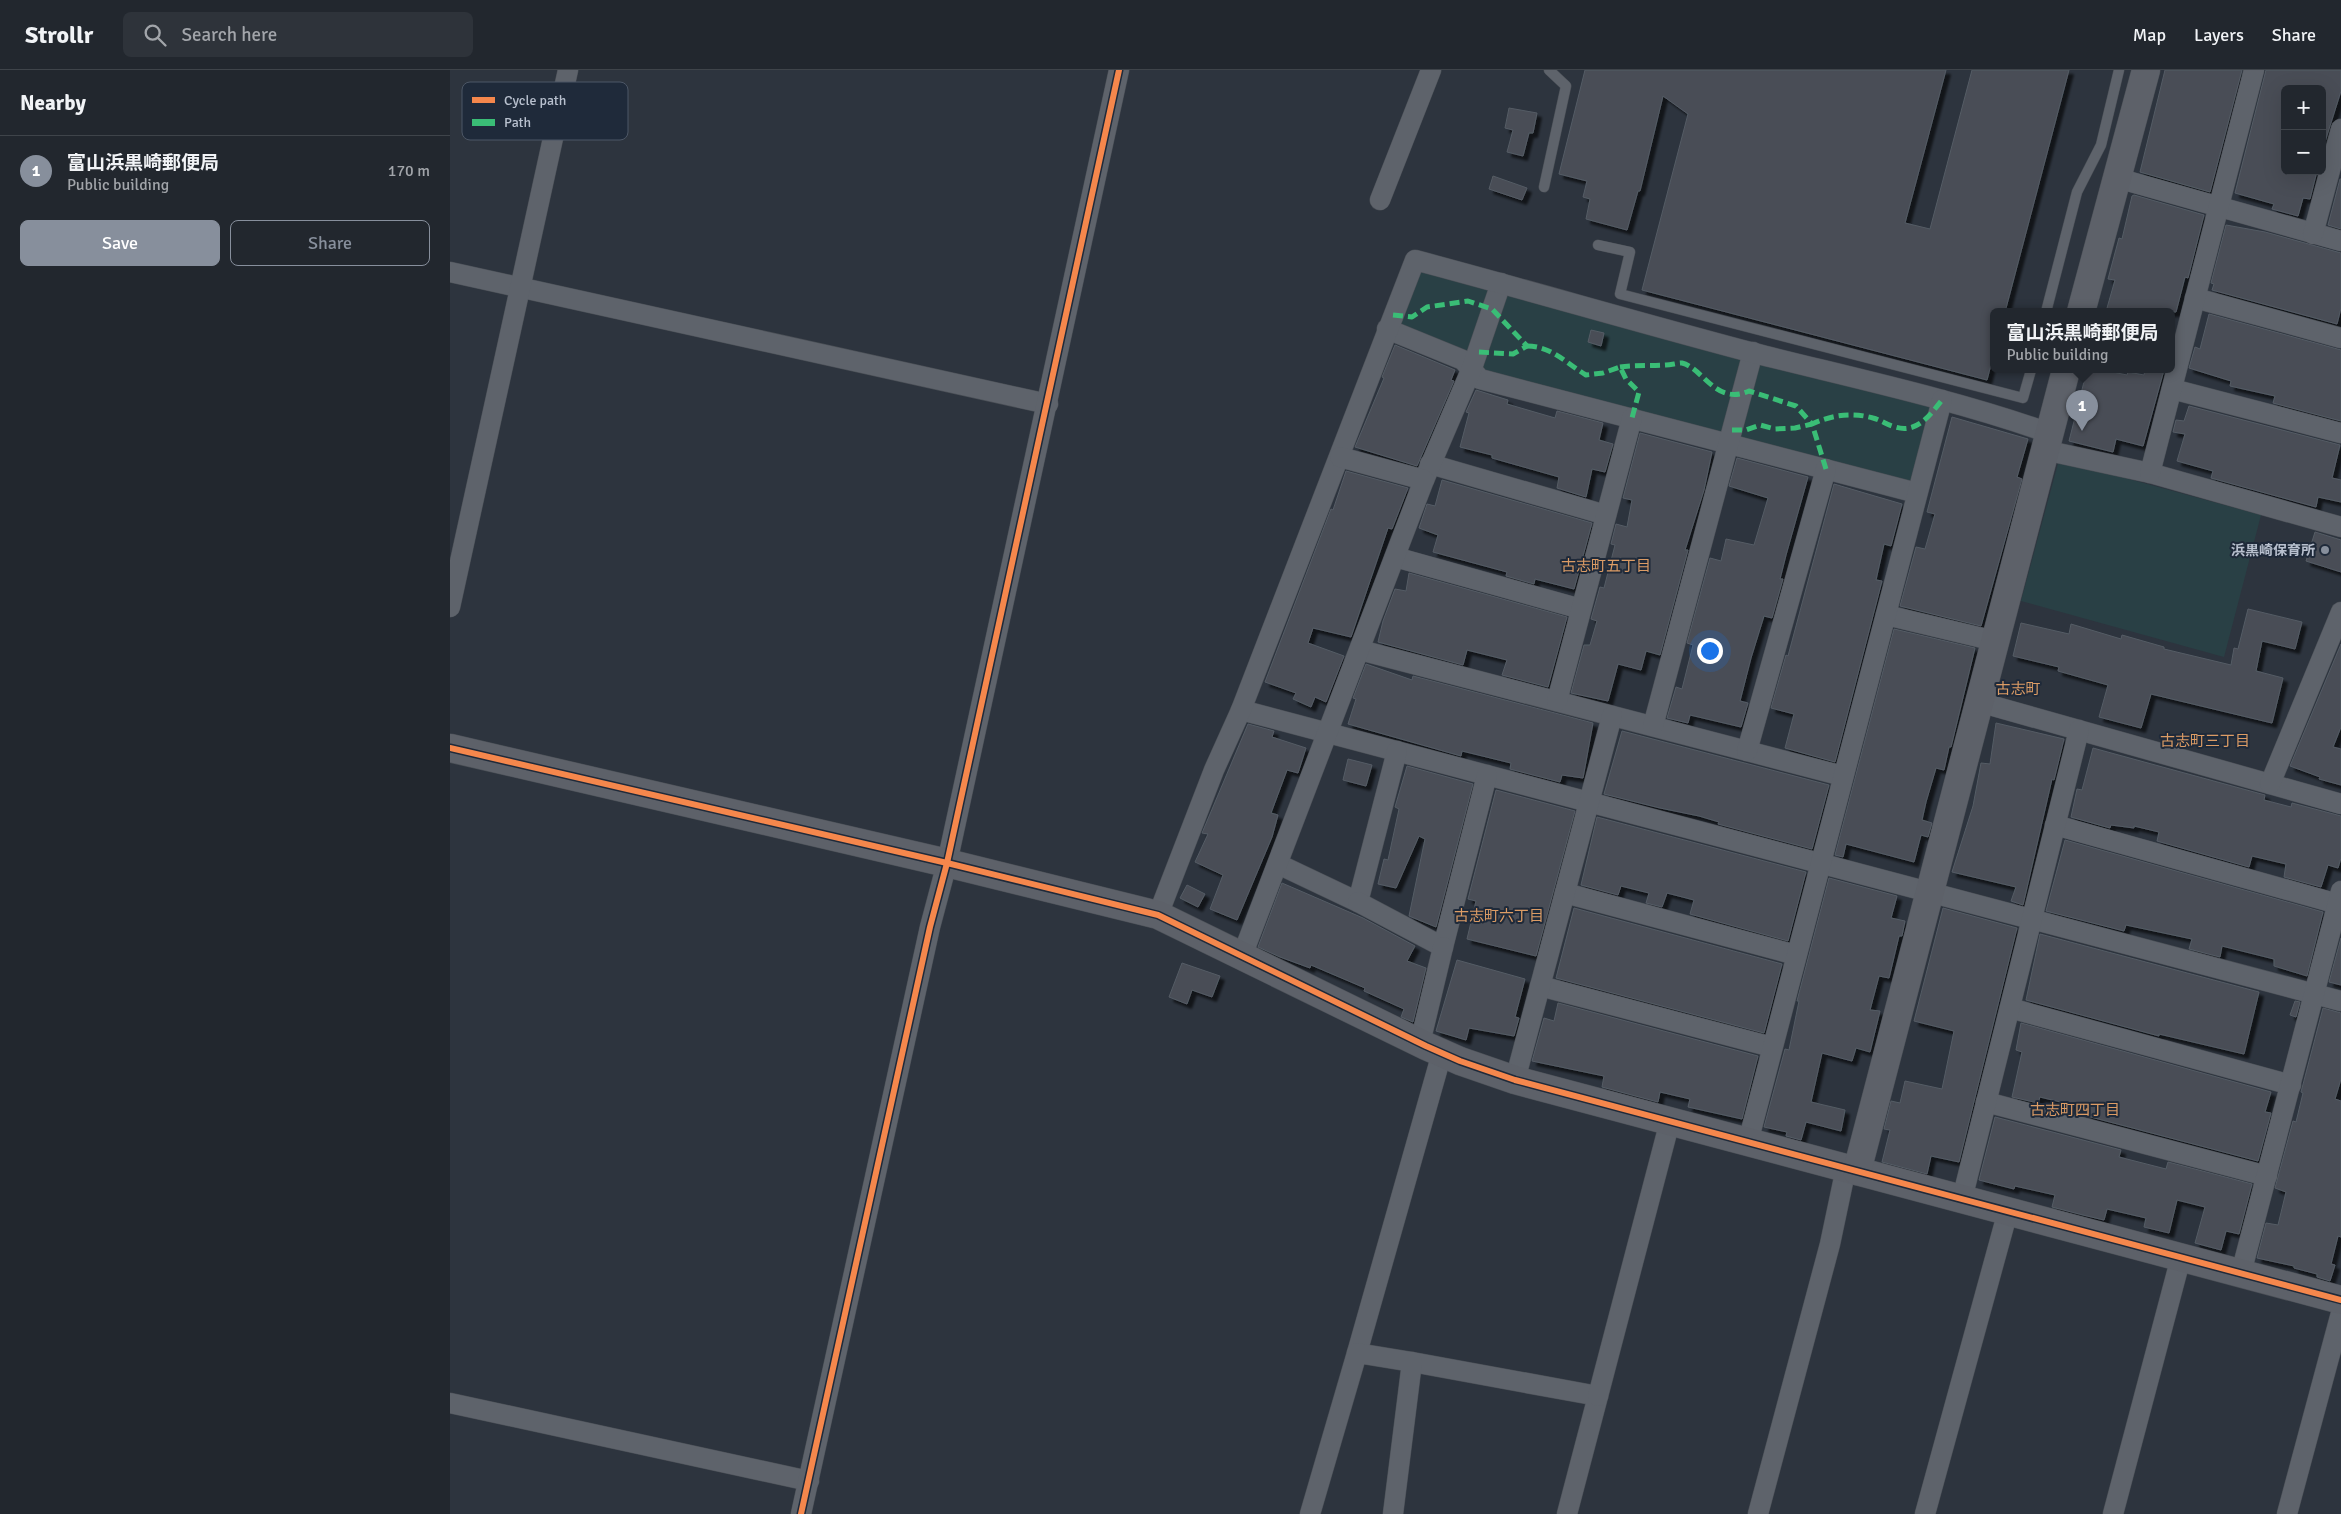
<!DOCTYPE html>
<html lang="en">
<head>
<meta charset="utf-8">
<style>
  :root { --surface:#22272e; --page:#2e333a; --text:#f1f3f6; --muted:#a2a5aa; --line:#3f444a; --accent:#878f9c }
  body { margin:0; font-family:Signika,"Noto Sans JP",sans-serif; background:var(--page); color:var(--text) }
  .controls { position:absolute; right:15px; top:15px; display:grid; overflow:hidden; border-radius:8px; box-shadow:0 5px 20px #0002 }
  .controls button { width:45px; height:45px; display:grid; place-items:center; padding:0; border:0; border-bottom:1px solid var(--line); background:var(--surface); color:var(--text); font:25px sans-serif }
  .you { position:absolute; left:1259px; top:580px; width:18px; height:18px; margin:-12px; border:4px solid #fff; border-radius:50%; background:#1a73e8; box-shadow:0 0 0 8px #1a73e833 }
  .badge { display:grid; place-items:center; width:32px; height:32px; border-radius:50%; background:var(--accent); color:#fff; font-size:16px; font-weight:700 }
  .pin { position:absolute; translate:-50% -41px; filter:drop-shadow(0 1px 2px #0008) }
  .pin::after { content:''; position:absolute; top:26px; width:18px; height:15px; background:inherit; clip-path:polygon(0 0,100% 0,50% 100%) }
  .popup { position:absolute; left:1540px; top:238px; width:185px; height:65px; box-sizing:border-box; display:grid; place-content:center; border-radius:8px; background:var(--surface); filter:drop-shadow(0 1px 4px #0005); font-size:16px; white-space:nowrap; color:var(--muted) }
  .popup b { font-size:19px; color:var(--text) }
  .popup::after { content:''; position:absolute; left:50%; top:100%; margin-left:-10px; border:10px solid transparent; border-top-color:var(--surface) }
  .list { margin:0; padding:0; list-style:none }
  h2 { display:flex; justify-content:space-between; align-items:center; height:65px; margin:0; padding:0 20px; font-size:21px }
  h2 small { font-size:16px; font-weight:400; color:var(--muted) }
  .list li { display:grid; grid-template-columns:32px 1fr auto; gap:15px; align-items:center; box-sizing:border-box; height:70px; padding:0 20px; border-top:1px solid var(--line) }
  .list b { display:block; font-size:19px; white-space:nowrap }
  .list p { margin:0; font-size:16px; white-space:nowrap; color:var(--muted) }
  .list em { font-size:16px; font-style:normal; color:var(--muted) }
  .actions { display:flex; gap:10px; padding:15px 20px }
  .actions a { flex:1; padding:11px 0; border:1px solid var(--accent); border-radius:8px; text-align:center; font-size:18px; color:var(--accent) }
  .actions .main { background:var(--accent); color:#fff }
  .icon { flex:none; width:28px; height:28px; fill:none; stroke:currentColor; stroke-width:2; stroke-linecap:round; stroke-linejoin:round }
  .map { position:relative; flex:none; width:1891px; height:1444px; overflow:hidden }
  header { display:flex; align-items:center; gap:30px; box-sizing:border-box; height:70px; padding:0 25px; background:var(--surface); border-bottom:1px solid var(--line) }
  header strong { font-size:24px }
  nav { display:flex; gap:28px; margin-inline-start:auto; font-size:18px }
  .search { width:350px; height:45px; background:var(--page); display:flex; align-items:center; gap:12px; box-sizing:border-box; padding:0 18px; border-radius:8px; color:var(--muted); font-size:19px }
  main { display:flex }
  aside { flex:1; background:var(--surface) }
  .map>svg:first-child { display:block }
  .green { fill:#294045 }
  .building { fill:#484d56; stroke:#555c65; filter:url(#shadow) }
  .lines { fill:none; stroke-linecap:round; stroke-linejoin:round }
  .lane-casing { stroke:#4a4f56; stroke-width:11 }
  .street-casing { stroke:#4a4f56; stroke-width:21 }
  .secondary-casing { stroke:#4a4f56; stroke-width:29 }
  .lane { stroke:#5e636b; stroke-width:10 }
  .street { stroke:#5e636b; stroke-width:20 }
  .secondary { stroke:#5d6169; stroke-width:28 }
  .quiet { stroke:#3abd76; stroke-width:5; stroke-dasharray:10 5; stroke-linecap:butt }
  .cycleway-casing { stroke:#1f2a3a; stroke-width:9 }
  .cycleway { stroke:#f5874c; stroke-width:6 }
  .poi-dot { fill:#878f9c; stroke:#1f2a3a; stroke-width:2 }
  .labels { text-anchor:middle; stroke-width:4; stroke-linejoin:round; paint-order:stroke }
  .poi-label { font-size:14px; font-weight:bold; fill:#b8c0ce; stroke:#1f2a3a; text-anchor:end }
  .neighbourhood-label { font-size:15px; fill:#dc9c65; stroke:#1f2a3a }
  .key { fill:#1f2a3a; stroke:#4d5766; stroke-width:1 }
  .key-label { font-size:14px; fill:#b8c0ce }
</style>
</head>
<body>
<header>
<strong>Strollr</strong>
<div class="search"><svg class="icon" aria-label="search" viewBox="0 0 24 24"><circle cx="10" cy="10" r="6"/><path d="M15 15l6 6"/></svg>Search here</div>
<nav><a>Map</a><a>Layers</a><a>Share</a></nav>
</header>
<main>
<aside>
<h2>Nearby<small></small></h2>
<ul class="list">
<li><span class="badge">1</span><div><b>富山浜黒崎郵便局</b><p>Public building</p></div><em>170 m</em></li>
</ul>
<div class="actions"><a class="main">Save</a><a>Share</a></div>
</aside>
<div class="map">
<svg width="1891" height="1444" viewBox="0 0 1891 1444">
  <defs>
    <filter id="shadow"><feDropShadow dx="4.5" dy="4.5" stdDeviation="1" flood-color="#0009"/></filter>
  </defs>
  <rect width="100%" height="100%" fill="#2d343e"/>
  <g class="green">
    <polygon points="960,184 1491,324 1466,419 1031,301 931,252"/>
    <polygon points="1609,390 1811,445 1774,587 1571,531"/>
  </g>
  <g class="building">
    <polygon points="1135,0 1496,0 1455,153 1480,159 1522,0 1619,0 1555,242 1543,242 1543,287 1537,310 1192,220 1238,44 1213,26 1190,121 1188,121 1177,160 1136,149 1140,129 1133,127 1137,111 1109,104"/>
    <polygon points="1715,0 1792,0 1760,122 1690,102"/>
    <polygon points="1816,0 1891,0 1891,21 1874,75 1872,75 1872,19 1835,19 1835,101 1867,101 1860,129 1853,128 1848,146 1822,139 1824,134 1785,123"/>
    <polygon points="1059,38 1087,43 1083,63 1079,63 1073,86 1057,82 1063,60 1055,58"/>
    <polygon points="1043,106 1077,118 1072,130 1039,119"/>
    <polygon points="1890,109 1891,109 1891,159 1878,155"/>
    <polygon points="1684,125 1754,145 1738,208 1735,207 1726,242 1672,242 1657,238 1665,210 1658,209 1669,168 1672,169 1682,126"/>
    <polygon points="1776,155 1815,162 1891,183 1891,238 1887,254 1762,220 1764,214 1761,213"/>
    <polygon points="1759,244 1891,280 1891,351 1823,333 1825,326 1780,316 1781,311 1739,298 1745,277 1750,279"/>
    <polygon points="1141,260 1154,263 1151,276 1138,272"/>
    <polygon points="945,275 1005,300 1001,310 1004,311 967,396 905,377 934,308 932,307"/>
    <polygon points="1637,300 1653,300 1677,305 1678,302 1694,305 1695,300 1714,300 1693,376 1666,369 1663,382 1619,371"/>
    <polygon points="1026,320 1058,330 1057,334 1105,348 1107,341 1153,353 1149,370 1163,374 1155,402 1142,399 1136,427 1107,418 1109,407 1042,388 1042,385 1010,377 1019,343 1016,342"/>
    <polygon points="1739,336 1890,375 1882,408 1891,410 1891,432 1868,427 1866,437 1761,408 1763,401 1727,391 1735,364 1723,362 1726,350 1734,351"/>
    <polygon points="1502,347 1578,369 1567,407 1572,409 1531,556 1450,536 1466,477 1475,479 1485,444 1477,442"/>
    <polygon points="1190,363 1262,382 1254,420 1235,480 1238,480 1210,585 1196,581 1191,600 1168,594 1158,631 1121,623 1134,575 1140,575 1147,551 1141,549 1150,517 1154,518 1165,475 1161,474 1166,454 1177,457 1182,430 1173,428"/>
    <polygon points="1287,388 1358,407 1336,485 1330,509 1333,509 1322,548 1314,546 1301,588 1290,631 1298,633 1291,657 1240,645 1238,653 1217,648 1226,617 1232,619 1243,575 1237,573 1260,488 1271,491 1276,469 1304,475 1318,428 1279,416"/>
    <polygon points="896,401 958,418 942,459 938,458 901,567 863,558 858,573 894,586 876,632 865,627 861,637 843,629 846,623 815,612 881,439 883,440"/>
    <polygon points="992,410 1142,453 1124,519 1085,509 1084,514 1056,506 1057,502 983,482 988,465 969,458 977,434 985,436"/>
    <polygon points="1384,414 1452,434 1441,476 1434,474 1426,510 1432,511 1385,692 1335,678 1344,644 1321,638 1336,585 1338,586"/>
    <polygon points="1865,462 1891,470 1891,502 1856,491"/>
    <polygon points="959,503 1117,547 1098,617 1052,605 1057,590 1017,580 1013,595 928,572 933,551 945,519 956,521"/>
    <polygon points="1798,539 1852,552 1845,579 1812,571 1806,601 1833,608 1822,653 1701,624 1691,658 1649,647 1658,615 1608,601 1609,597 1563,586 1571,553 1619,564 1621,554 1671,569 1672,565 1714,577 1714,579 1781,595 1784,578 1788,579"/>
    <polygon points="1444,559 1525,578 1501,677 1499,677 1494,700 1486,698 1476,732 1472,750 1482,753 1478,767 1471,765 1464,792 1396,774 1393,787 1385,785"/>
    <polygon points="1891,574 1891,657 1883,677 1891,679 1891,715 1869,709 1870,707 1840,696"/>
    <polygon points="916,594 962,610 963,606 1143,653 1133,708 1112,705 1110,712 1060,699 1061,693 1012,681 1011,686 898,654 906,629 903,628"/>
    <polygon points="1546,653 1614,669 1604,710 1602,709 1573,835 1561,831 1566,817 1502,802 1523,736 1531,693 1540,694"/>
    <polygon points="798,654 824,661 822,667 856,678 848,703 837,700 821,743 828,745 822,767 787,850 760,839 773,805 745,792 758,764 752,763"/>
    <polygon points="1172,661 1379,715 1362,779 1268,754 1269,752 1249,746 1210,738 1154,724"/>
    <polygon points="1643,678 1815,725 1814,730 1841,737 1842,733 1891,746 1891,788 1888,798 1878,795 1871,817 1834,807 1836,794 1802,786 1799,797 1707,771 1709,762 1684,756 1684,758 1661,755 1660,758 1621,747 1627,719 1632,720"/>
    <polygon points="898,689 922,695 916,716 893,710"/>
    <polygon points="957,696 1023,714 986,857 959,846 975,769 969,766 946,818 928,814 934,789 938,790 949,739 945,737"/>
    <polygon points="1046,720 1125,741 1086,886 1017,869 1026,831 1018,829"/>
    <polygon points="1147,747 1356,802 1338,871 1240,844 1244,830 1217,823 1212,837 1196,833 1199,823 1171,816 1168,825 1131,815"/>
    <polygon points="1615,770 1873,842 1857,906 1824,896 1824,889 1772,876 1770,887 1739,879 1742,869 1676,855 1674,861 1596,841"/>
    <polygon points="1379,808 1447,826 1441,848 1455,851 1452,866 1449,866 1439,908 1429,906 1420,940 1430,941 1420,982 1406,978 1402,991 1372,983 1361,1032 1395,1040 1391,1061 1356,1052 1351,1070 1336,1066 1337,1062 1314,1057 1335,979 1339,980 1349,931 1347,931"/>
    <polygon points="832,813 913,848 965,876 957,891 976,898 963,952 951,947 954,939 914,921 915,918 861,895 860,898 830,887 808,877"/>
    <polygon points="737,815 755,824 748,837 730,828"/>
    <polygon points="1124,838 1332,894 1314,963 1106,908"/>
    <polygon points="1493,838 1567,858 1509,1092 1481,1086 1477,1104 1432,1092 1440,1060 1434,1059 1441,1031 1450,1033 1455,1011 1492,1019 1504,961 1464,951"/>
    <polygon points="1590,864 1809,922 1794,984 1709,964 1709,966 1576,930"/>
    <polygon points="1891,868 1891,915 1879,912"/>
    <polygon points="1007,890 1075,909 1065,947 1069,948 1064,966 1019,958 1016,970 986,961"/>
    <polygon points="732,893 770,906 762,927 742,920 737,934 719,927"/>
    <polygon points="1845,931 1850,932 1846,947 1840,945"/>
    <polygon points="1108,933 1308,986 1292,1049 1238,1037 1240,1029 1210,1022 1208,1032 1152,1017 1154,1006 1082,991 1094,948 1104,951"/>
    <polygon points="1873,938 1891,943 1891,1009 1885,1029 1891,1031 1891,1167 1888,1166 1881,1194 1885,1195 1880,1211 1867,1207 1867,1204 1844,1198 1844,1196 1807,1188 1816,1153 1828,1155 1836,1122 1825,1118 1843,1051 1846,1052 1853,1023 1851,1022"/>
    <polygon points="1571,953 1821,1022 1815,1042 1821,1043 1808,1091 1637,1046 1639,1039 1590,1027 1588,1033 1562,1027 1572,982 1566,980"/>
    <polygon points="1545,1047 1671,1080 1669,1087 1716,1099 1718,1092 1802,1114 1789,1164 1776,1161 1771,1180 1745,1173 1755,1137 1727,1130 1719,1163 1694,1157 1696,1148 1657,1139 1654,1150 1633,1145 1602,1137 1605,1125 1565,1116 1564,1119 1529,1110"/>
  </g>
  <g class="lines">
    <defs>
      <g id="lane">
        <polyline points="1094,117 1116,16 1099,0"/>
        <polyline points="1148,175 1180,182 1170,224 1573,328 1581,300"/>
        <polyline points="1596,242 1627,122 1651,75 1669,0"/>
      </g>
      <g id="street">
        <polyline points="1667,108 1891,171"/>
        <polyline points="930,130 981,0"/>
        <polyline points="1863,164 1891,59"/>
        <polyline points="0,202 598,334"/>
        <polyline points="1745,228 1891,268"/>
        <polyline points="937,259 1013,290 1030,309 1467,423"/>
        <polyline points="1722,319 1891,363"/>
        <polyline points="1594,380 1700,403 1891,457"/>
        <polyline points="980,394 1156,445"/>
        <polyline points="1700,403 1804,0"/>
        <polyline points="974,410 1022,298 1051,213"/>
        <polyline points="945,487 1131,539"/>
        <polyline points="0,537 118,0"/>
        <polyline points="1436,545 1545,571"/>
        <polyline points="910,580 1393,706"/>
        <polyline points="1107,631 1182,348"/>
        <polyline points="1529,632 1891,734"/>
        <polyline points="791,640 1891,931"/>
        <polyline points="1203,656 1303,282"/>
        <polyline points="1297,681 1376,399"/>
        <polyline points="1820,714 1891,542"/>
        <polyline points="1605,755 1888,834"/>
        <polyline points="828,794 908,832 947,681"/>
        <polyline points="1115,823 1346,885"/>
        <polyline points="908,832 993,877 1037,705"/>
        <path d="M708 845 764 700 791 640 965 190C1078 220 1190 253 1304 283 1403 308 1503 329 1599 363"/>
        <polyline points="792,886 974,410 890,387"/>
        <polyline points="1090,916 1322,977"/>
        <polyline points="1560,938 1841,1015"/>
        <polyline points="970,973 993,877"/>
        <polyline points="1065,1010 1162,646"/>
        <polyline points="1536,1032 1817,1106"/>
        <polyline points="1298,1072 1492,330"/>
        <polyline points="1512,1129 1629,660"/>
        <polyline points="1791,1203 1891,821"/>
        <polyline points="907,1283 992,983"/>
        <polyline points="962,1292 1148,1326 1117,1444"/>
        <polyline points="1148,1326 1220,1051"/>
        <polyline points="0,1333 359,1411"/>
        <polyline points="351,1444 480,857 497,793 669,0"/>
        <polyline points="860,1444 907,1283 962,1292 943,1444"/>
        <polyline points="1308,1444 1380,1174 1396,1098"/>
        <polyline points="1475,1444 1558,1141"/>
        <polyline points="1663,1444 1731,1187"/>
        <polyline points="1837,1444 1891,1243"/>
      </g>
      <g id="secondary">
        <polyline points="1631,242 1696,0"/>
        <polyline points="0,678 497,793 708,845 976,976 1010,991 1065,1010 1891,1230"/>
        <polyline points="1407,1101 1616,300"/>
      </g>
    </defs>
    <use href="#lane" class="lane-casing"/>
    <use href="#street" class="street-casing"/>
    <use href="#secondary" class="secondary-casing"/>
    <use href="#lane" class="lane"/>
    <use href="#street" class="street"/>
    <use href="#secondary" class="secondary"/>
    <g class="quiet">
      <polyline points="943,245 962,247 977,237 1018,231 1042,239 1077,276 1063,284 1028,282"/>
      <path d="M1077 276C1101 276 1116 293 1136 305L1153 303 1170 297 1176 309 1189 322 1182 348"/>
      <path d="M1170 297C1185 295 1201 296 1216 295 1221 295 1227 293 1232 293 1253 298 1266 336 1299 321L1346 336 1362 354 1345 358 1325 359 1310 355 1296 360H1282"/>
      <path d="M1376 399 1362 354C1382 345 1402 342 1423 348 1431 350 1437 355 1445 357 1467 364 1480 345 1492 330"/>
    </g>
    <defs>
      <g id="cycleway">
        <polyline points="0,678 497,793 708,845 976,976 1010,991 1065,1010 1891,1230"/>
        <polyline points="351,1444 480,857 497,793 669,0"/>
      </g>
    </defs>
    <use href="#cycleway" class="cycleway-casing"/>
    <use href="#cycleway" class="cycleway"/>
  </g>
  <circle class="poi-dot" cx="1875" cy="480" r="5"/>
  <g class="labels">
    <g class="poi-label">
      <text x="1865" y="485">浜黒崎保育所</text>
    </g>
    <g class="neighbourhood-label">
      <text x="1156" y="501">古志町五丁目</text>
      <text x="1568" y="624">古志町</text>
      <text x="1755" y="676">古志町三丁目</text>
      <text x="1049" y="851">古志町六丁目</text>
      <text x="1625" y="1045">古志町四丁目</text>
    </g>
  </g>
  <rect x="12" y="12" width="166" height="58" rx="8" class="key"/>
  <rect x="22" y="27" width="23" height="6" fill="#f5874c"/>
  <rect x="22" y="49" width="23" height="7" fill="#3abd76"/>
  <g class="key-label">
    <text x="54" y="35">Cycle path</text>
    <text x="54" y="57">Path</text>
  </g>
</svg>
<div class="controls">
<button>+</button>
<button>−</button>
</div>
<div class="you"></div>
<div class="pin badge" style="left:1632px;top:361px">1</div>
<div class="popup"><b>富山浜黒崎郵便局</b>Public building</div>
</div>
</main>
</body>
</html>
